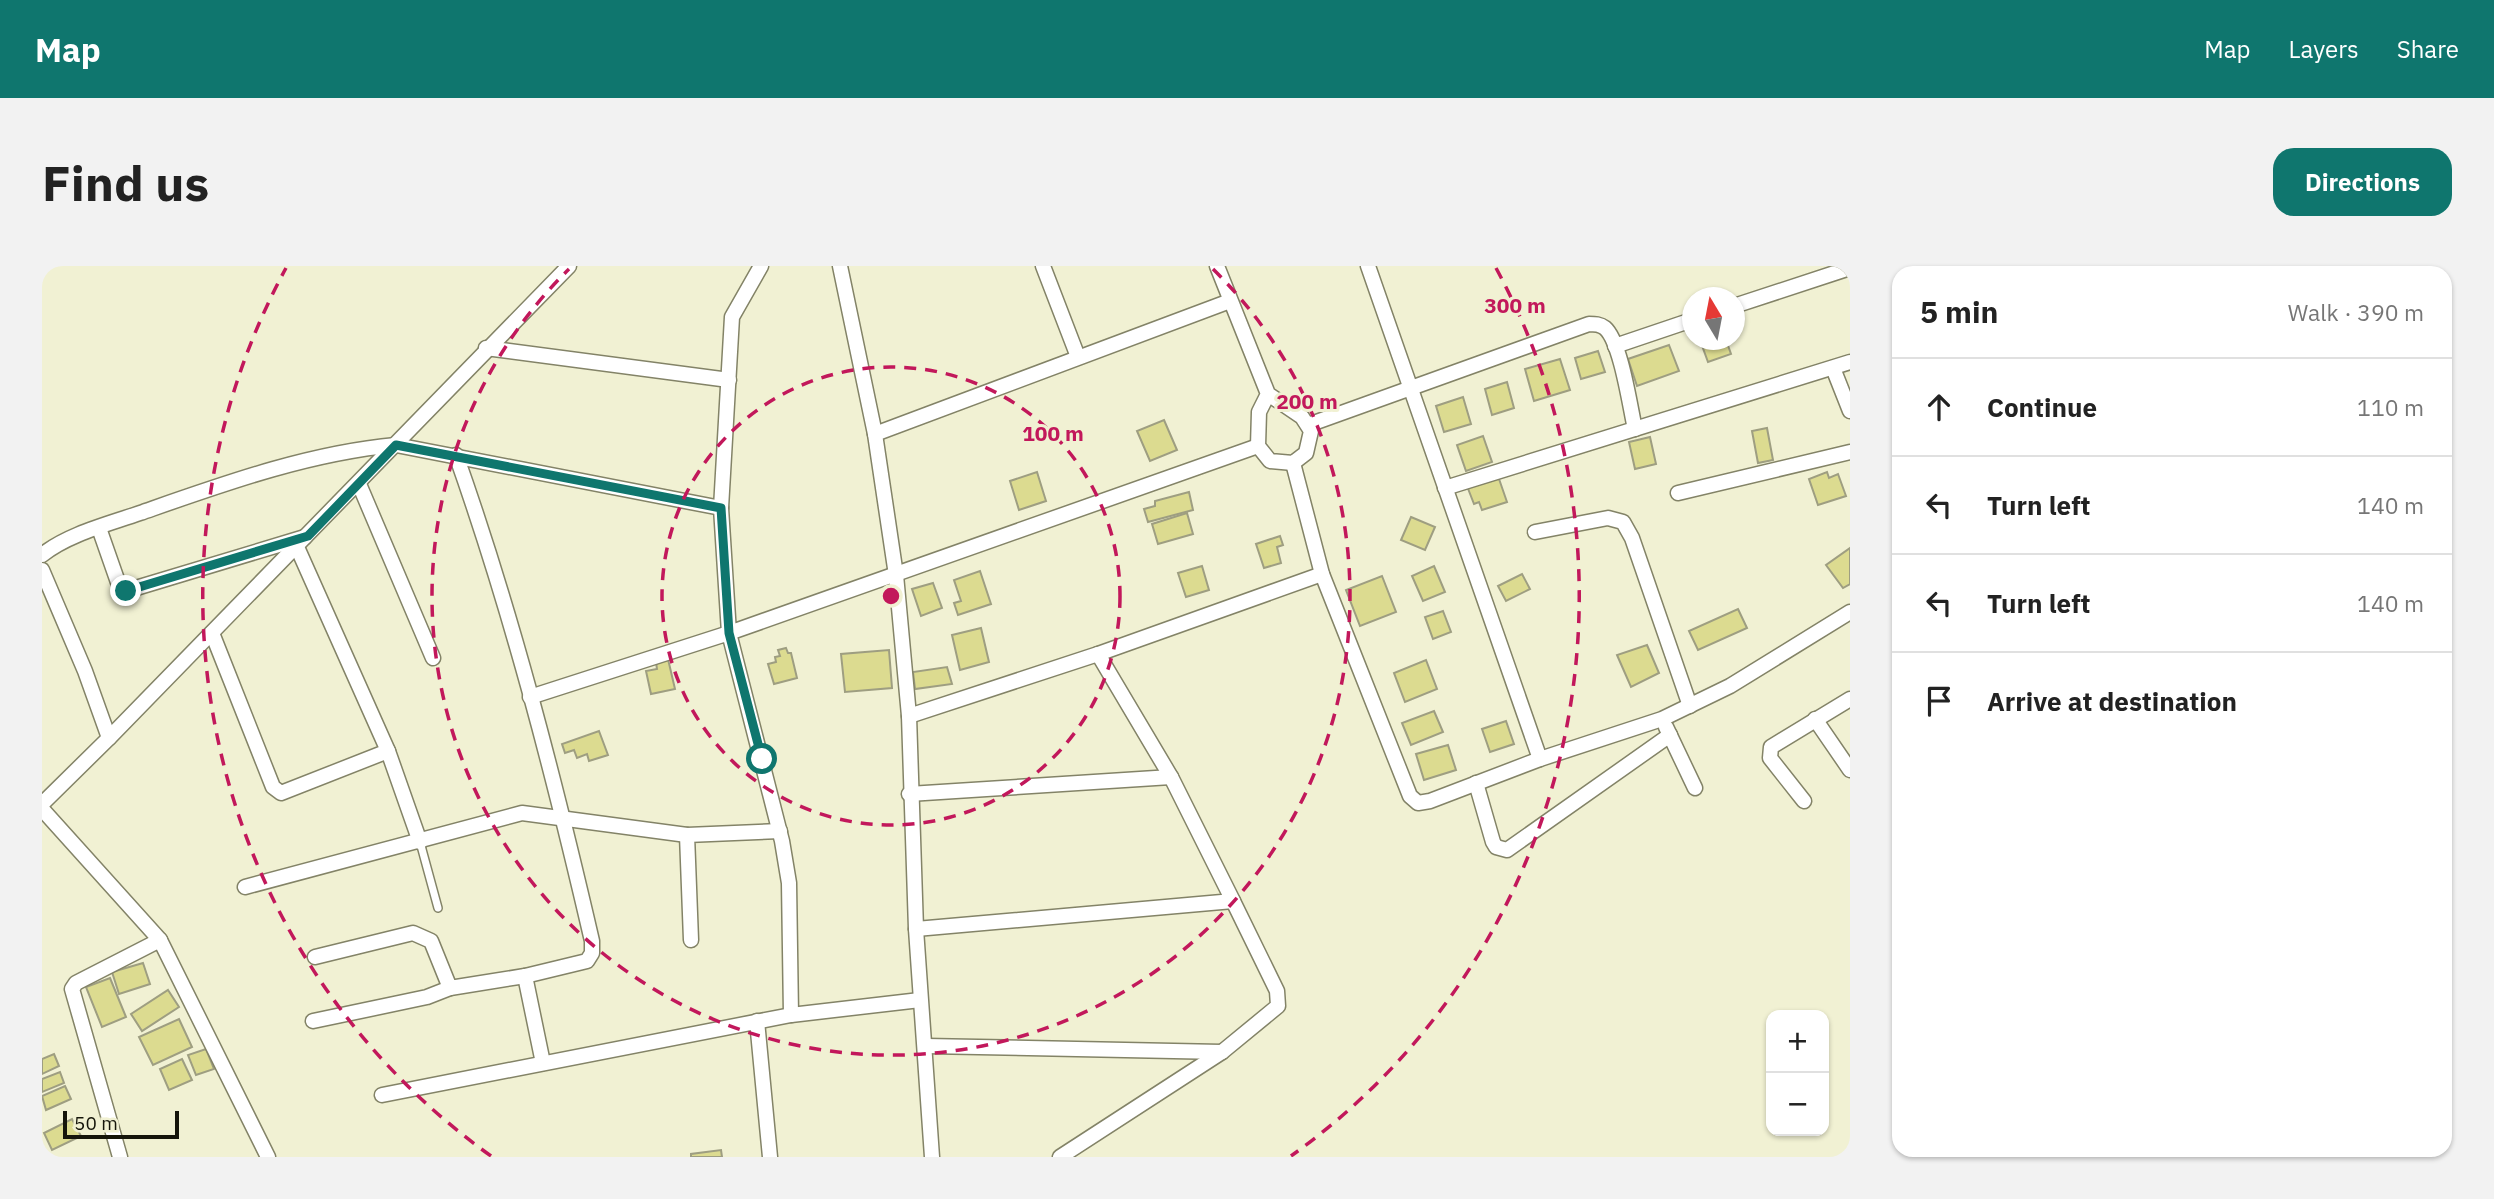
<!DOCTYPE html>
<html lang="en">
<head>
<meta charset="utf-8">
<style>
  :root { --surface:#fff; --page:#f2f2f2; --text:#222; --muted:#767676; --line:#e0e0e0; --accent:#0f766e }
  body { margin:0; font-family:"IBM Plex Sans",sans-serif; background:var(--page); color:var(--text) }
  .controls { position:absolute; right:21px; bottom:21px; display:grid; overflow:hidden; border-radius:14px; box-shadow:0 2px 5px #0004 }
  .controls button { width:63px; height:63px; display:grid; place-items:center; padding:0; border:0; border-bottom:2px solid var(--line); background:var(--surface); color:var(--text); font:35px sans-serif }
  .compass { position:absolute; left:1640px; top:21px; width:63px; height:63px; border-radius:50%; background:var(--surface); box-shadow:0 2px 5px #0004; rotate:350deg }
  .scale { position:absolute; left:21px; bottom:18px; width:116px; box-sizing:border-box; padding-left:7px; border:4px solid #15150a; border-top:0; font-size:19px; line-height:24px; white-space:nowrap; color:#15150a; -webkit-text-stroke:5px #f1f1d3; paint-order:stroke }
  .stop { position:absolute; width:21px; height:21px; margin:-16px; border:5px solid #0f766e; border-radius:50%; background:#fff }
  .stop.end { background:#0f766e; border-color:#fff; box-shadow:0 2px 7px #0008 }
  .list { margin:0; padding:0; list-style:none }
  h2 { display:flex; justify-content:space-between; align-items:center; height:91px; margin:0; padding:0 28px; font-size:30px }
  h2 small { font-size:23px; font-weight:400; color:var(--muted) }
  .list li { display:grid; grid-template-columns:46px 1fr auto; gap:21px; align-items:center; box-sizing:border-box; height:98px; padding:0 28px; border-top:2px solid var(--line) }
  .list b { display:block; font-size:26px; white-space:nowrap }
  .list em { font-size:23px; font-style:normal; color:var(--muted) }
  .icon { flex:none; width:38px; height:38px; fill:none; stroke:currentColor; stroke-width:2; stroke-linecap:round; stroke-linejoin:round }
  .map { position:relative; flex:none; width:1808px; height:891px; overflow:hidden; border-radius:21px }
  header { display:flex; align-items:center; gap:42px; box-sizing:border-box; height:98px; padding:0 35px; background:var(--accent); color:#fff }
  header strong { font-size:33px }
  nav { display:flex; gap:38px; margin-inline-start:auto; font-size:24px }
  .intro { display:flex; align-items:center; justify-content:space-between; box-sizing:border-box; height:168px; padding:0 42px }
  h1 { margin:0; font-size:49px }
  .button { padding:18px 32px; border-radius:21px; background:var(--accent); color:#fff; font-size:24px; font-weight:700 }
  main { display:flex; gap:42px; padding:0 42px }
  aside { flex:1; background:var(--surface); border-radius:21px; box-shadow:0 2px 5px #0004 }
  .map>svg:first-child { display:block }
  .building { fill:#dcdb90; stroke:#9e9e81; stroke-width:2 }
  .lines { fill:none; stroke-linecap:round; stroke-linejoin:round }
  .lane-casing { stroke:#838367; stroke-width:10 }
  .street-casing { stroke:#838367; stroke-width:17 }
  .lane { stroke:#fff; stroke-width:7 }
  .street { stroke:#fff; stroke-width:14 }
  .route { stroke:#0f766e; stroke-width:9 }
  .ring { fill:none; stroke:#c2185b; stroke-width:3.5; stroke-dasharray:12 9 }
  .centre { fill:#c2185b; stroke:#f1f1d3; stroke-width:3.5 }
  .ring-label { font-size:21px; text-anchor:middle; font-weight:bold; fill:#c2185b; stroke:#f1f1d3; stroke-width:6; stroke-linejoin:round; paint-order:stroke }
</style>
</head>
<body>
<header>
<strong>Map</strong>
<nav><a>Map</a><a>Layers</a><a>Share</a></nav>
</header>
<div class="intro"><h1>Find us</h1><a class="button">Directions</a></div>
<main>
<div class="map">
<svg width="1808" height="891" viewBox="0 0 1808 891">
  <rect width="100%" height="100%" fill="#f1f1d3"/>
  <g class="building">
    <polygon points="1658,74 1684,74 1689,88 1666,96"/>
    <polygon points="1627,79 1637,105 1595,120 1586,93"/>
    <polygon points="1556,85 1563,106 1539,113 1533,92"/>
    <polygon points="1518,93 1528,124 1492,135 1483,103"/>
    <polygon points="1465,116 1472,142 1450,149 1443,123"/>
    <polygon points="1421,131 1429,158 1402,166 1394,140"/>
    <polygon points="1122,154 1135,184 1108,195 1095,165"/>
    <polygon points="1725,162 1731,194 1716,197 1710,165"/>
    <polygon points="1441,170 1450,196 1424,205 1415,179"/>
    <polygon points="1608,171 1614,198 1593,203 1587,176"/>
    <polygon points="995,206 1004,235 977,244 968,215"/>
    <polygon points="1785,206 1787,212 1796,208 1804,230 1776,239 1767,213"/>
    <polygon points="1456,210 1465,236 1440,244 1437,236 1432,238 1425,220"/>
    <polygon points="1147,226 1151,244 1106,256 1102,243 1113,240 1113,235"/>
    <polygon points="1145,247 1151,268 1116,278 1110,258"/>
    <polygon points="1369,251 1393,261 1383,284 1359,274"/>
    <polygon points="1238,270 1241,279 1235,281 1239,297 1222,302 1214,278"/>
    <polygon points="1808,282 1808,318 1801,322 1784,299"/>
    <polygon points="1160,300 1167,324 1144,331 1136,307"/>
    <polygon points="1392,300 1403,326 1381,335 1370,310"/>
    <polygon points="938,305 949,338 916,349 912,337 919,335 912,314"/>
    <polygon points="1480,308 1488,323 1464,335 1456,320"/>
    <polygon points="1340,310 1354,346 1318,360 1304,324"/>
    <polygon points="891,317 900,342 879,350 870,323"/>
    <polygon points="1696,343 1705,362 1656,384 1647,365"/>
    <polygon points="1401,345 1409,366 1391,373 1383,351"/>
    <polygon points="939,362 947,396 918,404 910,369"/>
    <polygon points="1605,379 1617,407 1589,421 1575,389"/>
    <polygon points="744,382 746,387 749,387 755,412 732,418 726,398 734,396 733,391 738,390 736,384"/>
    <polygon points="847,384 850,422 803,426 799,388"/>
    <polygon points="626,393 633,423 609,428 604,405 615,403 614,396"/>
    <polygon points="1384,394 1395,423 1363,436 1352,407"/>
    <polygon points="905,401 910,418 873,423 871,406"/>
    <polygon points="1392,445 1401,466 1369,479 1360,457"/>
    <polygon points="1464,455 1472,478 1448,486 1440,463"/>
    <polygon points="557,465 566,489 547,495 545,488 535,492 532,484 523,487 520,478"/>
    <polygon points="1406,479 1414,504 1382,514 1374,488"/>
    <polygon points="101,697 108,718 77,728 70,706"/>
    <polygon points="68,712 84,751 60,761 44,721"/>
    <polygon points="126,724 137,741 100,765 89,748"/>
    <polygon points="137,753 150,781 111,799 97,771"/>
    <polygon points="164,783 172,803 154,809 146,789"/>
    <polygon points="12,788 17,800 0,808 0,793"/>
    <polygon points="140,793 150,814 127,824 118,803"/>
    <polygon points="18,806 22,817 0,826 0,813"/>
    <polygon points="23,820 29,833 4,844 0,830"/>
    <polygon points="30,853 39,870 10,884 2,867"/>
    <polygon points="679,884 680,891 649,891 649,888"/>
  </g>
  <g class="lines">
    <defs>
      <polyline id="lane" points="378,576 396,642"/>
      <g id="street">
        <polyline points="719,0 690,51 679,242 687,367 1216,180"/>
        <polyline points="798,0 833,168 854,309 867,450 874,663 890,891"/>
        <polyline points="1001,0 1036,91"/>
        <polyline points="1175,0 1226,128 1260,151 1269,165 1264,187 1251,197 1228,195 1216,180 1217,146 1226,128"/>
        <polyline points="1326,0 1498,493"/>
        <polyline points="1692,40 1808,2"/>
        <polyline points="1573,80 1650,54"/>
        <polyline points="444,82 687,114"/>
        <polyline points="1791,102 1808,145"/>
        <path d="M1266 159 1547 58C1553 58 1558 58 1563 62 1579 76 1588 141 1593 163"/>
        <polyline points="833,168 1188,35"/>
        <polyline points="1251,197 1280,308 1368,530 1376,537 1388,535 1498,493 1620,453 1688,420 1808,346"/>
        <polyline points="317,218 391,392"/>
        <polyline points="1403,222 1808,96"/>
        <polyline points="1636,227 1808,186"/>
        <polyline points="57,262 78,322 84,325 263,271"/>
        <polyline points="1493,266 1566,252 1581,256 1590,272 1648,440"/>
        <path d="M0 289C26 268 67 258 98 247 181 218 266 187 354 179L679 242"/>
        <polyline points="0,304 43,405 67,472 0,538"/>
        <polyline points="170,367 231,521 239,527 346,485 255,281"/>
        <polyline points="488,431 687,367 740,575 747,617 749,749"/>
        <polyline points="867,450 1056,388"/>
        <polyline points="1773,453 1808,504"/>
        <polyline points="1624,461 1653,522"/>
        <polyline points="67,472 527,0"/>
        <polyline points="346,485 378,576"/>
        <polyline points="1434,517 1451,576 1454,581 1465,584 1628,469"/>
        <polyline points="867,528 1129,511"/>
        <polyline points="1762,535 1728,492 1729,481 1808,433"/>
        <polyline points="0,543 118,674 226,891"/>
        <polyline points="203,621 480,547 645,569"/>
        <polyline points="874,663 1191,635 1129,511 1056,388 1280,308"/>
        <polyline points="649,674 645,569 738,565"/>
        <path d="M273 691 371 667 389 675 408 722 483 710 545 695 550 687V675C512 511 470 347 414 189"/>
        <polyline points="483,710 501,797"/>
        <polyline points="271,755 385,731 408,722"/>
        <polyline points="715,755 728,891"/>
        <polyline points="884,780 1180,786"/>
        <polyline points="340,829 749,749 878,734"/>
        <polyline points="78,891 30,723 34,717 118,674"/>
        <polyline points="1018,891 1180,786 1236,740 1235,725 1191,635"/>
      </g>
    </defs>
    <use href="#lane" class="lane-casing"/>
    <use href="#street" class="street-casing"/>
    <use href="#lane" class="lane"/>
    <use href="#street" class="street"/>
  </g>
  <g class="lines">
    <polyline class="route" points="84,325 266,270 354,179 679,242 687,367 720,493"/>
  </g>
  <g class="ring">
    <circle cx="849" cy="330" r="229"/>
    <path d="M1171 3A459 459 0 1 1 527 3"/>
    <path d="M449 890A688 688 0 0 1 244 2M1454 2A688 688 0 0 1 1249 890"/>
  </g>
  <circle cx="849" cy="330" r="10" class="centre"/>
  <g class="ring-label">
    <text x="1473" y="47">300 m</text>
    <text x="1265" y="143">200 m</text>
    <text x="1011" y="175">100 m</text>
  </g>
</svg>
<div class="controls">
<button>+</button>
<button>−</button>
</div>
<svg class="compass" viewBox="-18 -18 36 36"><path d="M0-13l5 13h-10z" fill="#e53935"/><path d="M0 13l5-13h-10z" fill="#767676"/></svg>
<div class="scale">50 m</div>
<div class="stop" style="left:720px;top:493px"></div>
<div class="stop end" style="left:84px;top:325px"></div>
</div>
<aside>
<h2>5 min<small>Walk · 390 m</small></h2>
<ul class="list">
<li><svg class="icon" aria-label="ahead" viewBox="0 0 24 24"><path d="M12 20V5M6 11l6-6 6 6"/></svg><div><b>Continue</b></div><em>110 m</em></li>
<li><svg class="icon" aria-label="left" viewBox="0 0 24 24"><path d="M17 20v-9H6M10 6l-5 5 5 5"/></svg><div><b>Turn left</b></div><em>140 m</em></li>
<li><svg class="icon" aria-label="left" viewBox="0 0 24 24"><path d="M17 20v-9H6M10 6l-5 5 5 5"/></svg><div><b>Turn left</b></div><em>140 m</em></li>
<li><svg class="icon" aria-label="arrive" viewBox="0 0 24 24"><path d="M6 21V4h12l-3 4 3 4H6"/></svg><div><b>Arrive at destination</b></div></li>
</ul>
</aside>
</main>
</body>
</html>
